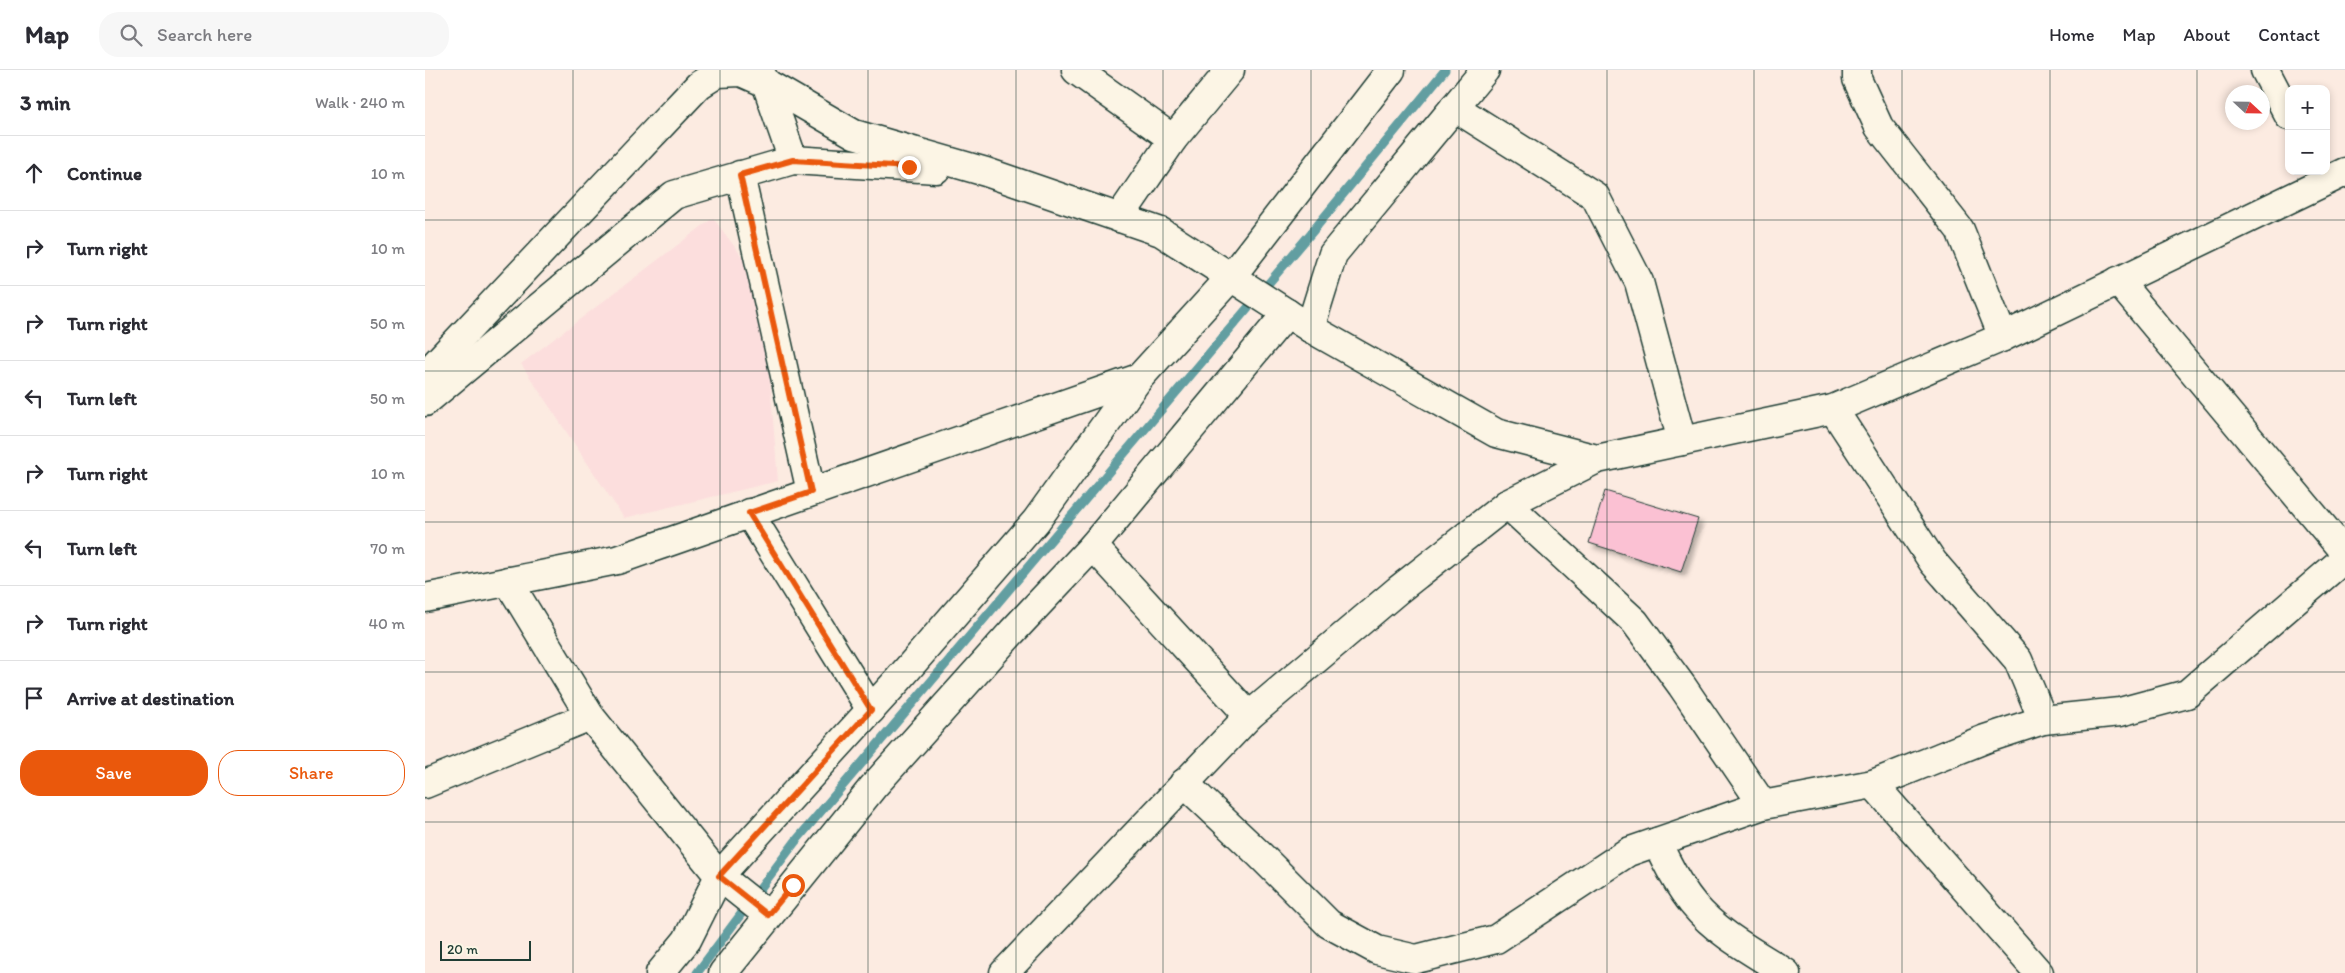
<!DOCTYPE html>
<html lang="en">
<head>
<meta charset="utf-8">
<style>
  :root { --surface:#fff; --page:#f7f7f7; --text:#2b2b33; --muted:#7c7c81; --line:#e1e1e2; --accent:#ea580c }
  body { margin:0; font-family:Itim,sans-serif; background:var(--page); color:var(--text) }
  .controls { position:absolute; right:15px; top:15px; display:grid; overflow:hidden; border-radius:10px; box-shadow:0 2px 8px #0003 }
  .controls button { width:45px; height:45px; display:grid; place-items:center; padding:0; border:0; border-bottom:1px solid var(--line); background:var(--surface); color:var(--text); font:25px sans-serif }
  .compass { position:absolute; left:1800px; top:15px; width:45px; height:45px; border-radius:50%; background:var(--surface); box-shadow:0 2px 8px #0003; rotate:112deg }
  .scale { position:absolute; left:15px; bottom:12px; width:91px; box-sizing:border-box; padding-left:5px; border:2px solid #1f3d34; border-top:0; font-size:14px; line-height:18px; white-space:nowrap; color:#1f3d34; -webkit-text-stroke:4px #fcf5e5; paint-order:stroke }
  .stop { position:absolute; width:15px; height:15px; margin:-11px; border:4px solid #ea580c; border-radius:50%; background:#fff }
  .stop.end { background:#ea580c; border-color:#fff; box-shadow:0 1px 5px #0008 }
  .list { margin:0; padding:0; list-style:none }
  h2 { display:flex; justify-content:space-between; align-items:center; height:65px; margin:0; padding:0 20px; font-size:21px }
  h2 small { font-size:16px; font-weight:400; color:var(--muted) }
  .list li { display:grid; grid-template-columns:32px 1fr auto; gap:15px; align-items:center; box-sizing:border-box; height:75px; padding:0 20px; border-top:1px solid var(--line) }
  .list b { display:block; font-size:19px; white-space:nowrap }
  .list em { font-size:16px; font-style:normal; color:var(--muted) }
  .actions { display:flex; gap:10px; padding:15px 20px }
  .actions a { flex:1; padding:11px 0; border:1px solid var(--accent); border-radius:20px; text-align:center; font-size:18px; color:var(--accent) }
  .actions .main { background:var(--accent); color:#fff }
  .icon { flex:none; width:28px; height:28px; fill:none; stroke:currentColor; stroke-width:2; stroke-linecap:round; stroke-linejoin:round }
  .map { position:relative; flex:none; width:1920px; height:903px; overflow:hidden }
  header { display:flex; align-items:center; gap:30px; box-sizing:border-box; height:70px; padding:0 25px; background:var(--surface); border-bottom:1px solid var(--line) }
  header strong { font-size:24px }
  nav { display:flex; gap:28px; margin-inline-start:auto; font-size:18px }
  .search { width:350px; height:45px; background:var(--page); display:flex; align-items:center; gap:12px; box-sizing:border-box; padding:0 18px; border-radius:20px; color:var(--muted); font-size:19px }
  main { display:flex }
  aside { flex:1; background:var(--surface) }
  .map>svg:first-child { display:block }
  .built { fill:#fcdedd }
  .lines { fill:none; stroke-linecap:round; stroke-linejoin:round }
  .stream { stroke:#629ea1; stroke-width:9 }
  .building { fill:#fbc1d3; stroke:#1f3d34; filter:url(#shadow) }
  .minor-casing { stroke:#1f3d34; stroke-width:31 }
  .tertiary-casing { stroke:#1f3d34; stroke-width:31 }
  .secondary-casing { stroke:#1f3d34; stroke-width:31 }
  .minor { stroke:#fcf5e5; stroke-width:28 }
  .tertiary { stroke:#fcf5e5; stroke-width:28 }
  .secondary { stroke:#fcf5e5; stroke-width:28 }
  .route { stroke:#ea580c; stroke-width:6 }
  .grid { fill:none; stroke:#1f3d34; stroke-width:1; stroke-opacity:0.55 }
</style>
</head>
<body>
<header>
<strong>Map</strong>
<div class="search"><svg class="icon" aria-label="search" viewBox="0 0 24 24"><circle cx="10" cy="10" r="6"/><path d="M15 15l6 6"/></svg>Search here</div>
<nav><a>Home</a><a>Map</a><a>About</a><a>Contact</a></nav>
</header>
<main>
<aside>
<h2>3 min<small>Walk · 240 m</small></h2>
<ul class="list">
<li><svg class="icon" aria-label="ahead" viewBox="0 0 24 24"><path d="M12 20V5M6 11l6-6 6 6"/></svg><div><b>Continue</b></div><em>10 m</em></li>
<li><svg class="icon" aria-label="right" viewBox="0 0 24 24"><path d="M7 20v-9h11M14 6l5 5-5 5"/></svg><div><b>Turn right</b></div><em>10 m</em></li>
<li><svg class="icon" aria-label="right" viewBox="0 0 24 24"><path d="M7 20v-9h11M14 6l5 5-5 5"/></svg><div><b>Turn right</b></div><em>50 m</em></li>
<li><svg class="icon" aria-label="left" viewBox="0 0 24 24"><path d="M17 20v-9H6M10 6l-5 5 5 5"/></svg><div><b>Turn left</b></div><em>50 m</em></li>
<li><svg class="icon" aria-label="right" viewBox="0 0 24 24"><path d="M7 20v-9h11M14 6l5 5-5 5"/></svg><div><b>Turn right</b></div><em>10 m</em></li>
<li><svg class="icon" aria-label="left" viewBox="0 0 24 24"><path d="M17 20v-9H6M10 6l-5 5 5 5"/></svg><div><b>Turn left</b></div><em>70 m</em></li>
<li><svg class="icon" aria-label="right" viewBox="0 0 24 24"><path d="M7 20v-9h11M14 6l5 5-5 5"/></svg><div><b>Turn right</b></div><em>40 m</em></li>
<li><svg class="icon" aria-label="arrive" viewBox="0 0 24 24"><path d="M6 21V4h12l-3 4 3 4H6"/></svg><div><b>Arrive at destination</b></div></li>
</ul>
<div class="actions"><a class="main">Save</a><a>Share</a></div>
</aside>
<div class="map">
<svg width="1920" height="903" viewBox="0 0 1920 903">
  <defs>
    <filter id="shadow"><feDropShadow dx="4.5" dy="4.5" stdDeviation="2.5" flood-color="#0004"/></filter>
  </defs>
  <rect width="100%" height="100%" fill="#fcebe1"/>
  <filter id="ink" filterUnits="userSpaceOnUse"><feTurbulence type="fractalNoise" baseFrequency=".02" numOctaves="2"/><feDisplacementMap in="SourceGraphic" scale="10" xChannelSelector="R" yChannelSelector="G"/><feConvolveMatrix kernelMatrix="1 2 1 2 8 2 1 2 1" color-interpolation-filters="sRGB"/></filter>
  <g filter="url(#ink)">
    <polygon class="built" points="288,148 337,213 353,411 199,448 96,294"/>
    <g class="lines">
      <polyline class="stream" points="272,903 370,772 887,162 1020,0"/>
    </g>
    <polygon class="building" points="1180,421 1273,449 1256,502 1164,473"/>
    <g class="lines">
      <defs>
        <g id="minor">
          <polyline points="334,0 341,13 368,90"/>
          <polyline points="651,0 748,69"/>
          <polyline points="1432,0 1432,9 1454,57 1535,160 1578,267"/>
          <polyline points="1840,0 1864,46"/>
          <polyline points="1029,37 1170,126 1214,212 1257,371"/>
          <polyline points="315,105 386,422"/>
          <polyline points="694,148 748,69 805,0"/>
          <polyline points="1693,211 1920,483"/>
          <polyline points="885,258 908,184 1060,0"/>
          <polyline points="1408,339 1508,492 1593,590 1618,650"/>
          <polyline points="1082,434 1210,552 1257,616 1338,735"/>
          <polyline points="324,443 446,640"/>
          <polyline points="668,476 824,646"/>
          <polyline points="0,528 192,490 714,308 806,207 966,0"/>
          <polyline points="165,646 294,806 262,870 235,903"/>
          <polyline points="759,713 835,785 904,854 952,880 991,889 1071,869 1203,782 1338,735 1448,714 1560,669 1618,650 1695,642 1762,624 1920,488"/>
          <polyline points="0,714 165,646 83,511"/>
          <polyline points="1448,714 1614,903"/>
          <path d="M1232 772C1242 794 1253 816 1269 835 1293 864 1330 883 1361 903"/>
          <polyline points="343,845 294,806 473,610 611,451 714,308"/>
          <polyline points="298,903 448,717 587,562 668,476 862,243"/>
        </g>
        <polyline id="tertiary" points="579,903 824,646 973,520 1082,434 1172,389"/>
        <g id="secondary">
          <polyline points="0,305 274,15 293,3 316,2 341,13 429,64 561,102 736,162 885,258 1071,363 1172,389 1408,339 1578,267 1920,102"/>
          <polyline points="0,332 249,125 368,90 511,99"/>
        </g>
      </defs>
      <use href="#minor" class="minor-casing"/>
      <use href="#tertiary" class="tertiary-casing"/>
      <use href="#secondary" class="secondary-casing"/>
      <use href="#minor" class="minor"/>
      <use href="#tertiary" class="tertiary"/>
      <use href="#secondary" class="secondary"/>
    </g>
  </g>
  <g class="lines" filter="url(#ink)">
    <polyline class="route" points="368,815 343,845 294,806 446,640 324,443 386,422 315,105 368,90 484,97"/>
  </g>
  <path class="grid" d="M148 0V903M295 0V903M443 0V903M591 0V903M738 0V903M886 0V903M1034 0V903M1182 0V903M1329 0V903M1477 0V903M1625 0V903M1772 0V903M0 150H1920M0 301H1920M0 452H1920M0 602H1920M0 752H1920"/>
</svg>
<div class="controls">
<button>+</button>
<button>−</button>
</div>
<svg class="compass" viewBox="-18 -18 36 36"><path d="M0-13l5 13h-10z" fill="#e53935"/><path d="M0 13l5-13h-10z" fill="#7c7c81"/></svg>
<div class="scale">20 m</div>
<div class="stop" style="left:368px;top:815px"></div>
<div class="stop end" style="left:484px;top:97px"></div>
</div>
</main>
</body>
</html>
